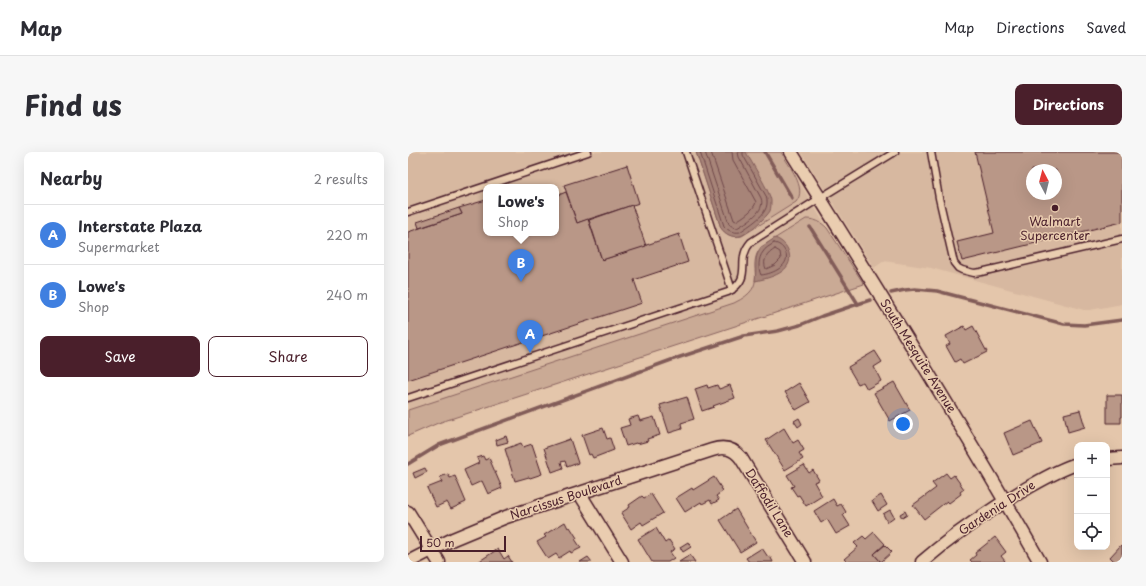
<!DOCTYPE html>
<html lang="en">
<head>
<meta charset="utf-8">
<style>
  :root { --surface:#fff; --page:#f7f7f7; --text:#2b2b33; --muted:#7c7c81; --line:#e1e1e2; --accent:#4a1f2b }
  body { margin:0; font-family:"Playpen Sans",sans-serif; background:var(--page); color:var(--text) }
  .controls { position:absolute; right:12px; bottom:12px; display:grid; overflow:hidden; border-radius:8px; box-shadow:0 4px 16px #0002 }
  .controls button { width:36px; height:36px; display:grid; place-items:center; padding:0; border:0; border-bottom:1px solid var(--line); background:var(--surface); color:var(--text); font:20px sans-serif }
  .compass { position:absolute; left:618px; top:12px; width:36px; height:36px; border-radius:50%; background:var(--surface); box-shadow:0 4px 16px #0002; rotate:353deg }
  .scale { position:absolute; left:12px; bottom:10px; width:86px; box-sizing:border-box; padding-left:4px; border:2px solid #4a1f2b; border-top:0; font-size:11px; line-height:14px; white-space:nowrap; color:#4a1f2b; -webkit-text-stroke:3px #eacdb0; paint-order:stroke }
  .you { position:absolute; left:495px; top:272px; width:14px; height:14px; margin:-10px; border:3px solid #fff; border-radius:50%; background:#1a73e8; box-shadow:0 0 0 6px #1a73e833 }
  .badge { display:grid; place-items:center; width:26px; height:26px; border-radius:50%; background:var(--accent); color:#fff; font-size:13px; font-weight:700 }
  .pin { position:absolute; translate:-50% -33px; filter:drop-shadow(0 1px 2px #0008) }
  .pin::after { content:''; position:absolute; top:21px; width:14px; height:12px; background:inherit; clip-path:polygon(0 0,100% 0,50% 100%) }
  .popup { position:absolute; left:75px; top:32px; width:76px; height:52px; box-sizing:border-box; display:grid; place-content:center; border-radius:8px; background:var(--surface); filter:drop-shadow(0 1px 3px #0005); font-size:13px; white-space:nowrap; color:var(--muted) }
  .popup b { font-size:15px; color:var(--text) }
  .popup::after { content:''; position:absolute; left:50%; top:100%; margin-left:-8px; border:8px solid transparent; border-top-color:var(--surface) }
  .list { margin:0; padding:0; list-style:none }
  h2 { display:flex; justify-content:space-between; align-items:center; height:52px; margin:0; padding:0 16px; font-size:17px }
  h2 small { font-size:13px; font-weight:400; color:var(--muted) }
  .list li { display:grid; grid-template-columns:26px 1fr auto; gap:12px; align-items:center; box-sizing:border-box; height:60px; padding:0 16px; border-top:1px solid var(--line) }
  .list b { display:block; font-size:15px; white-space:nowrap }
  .list p { margin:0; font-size:13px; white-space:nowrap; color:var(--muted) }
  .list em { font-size:13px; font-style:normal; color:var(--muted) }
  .actions { display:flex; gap:8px; padding:12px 16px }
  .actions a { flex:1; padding:9px 0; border:1px solid var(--accent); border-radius:8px; text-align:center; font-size:14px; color:var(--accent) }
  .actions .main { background:var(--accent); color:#fff }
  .icon { flex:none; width:22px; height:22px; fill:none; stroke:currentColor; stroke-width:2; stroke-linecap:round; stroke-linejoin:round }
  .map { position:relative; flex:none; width:714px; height:410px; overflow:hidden; border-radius:8px }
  header { display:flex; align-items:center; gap:24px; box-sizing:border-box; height:56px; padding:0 20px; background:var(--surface); border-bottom:1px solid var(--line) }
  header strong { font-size:19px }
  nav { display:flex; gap:22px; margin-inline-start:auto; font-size:14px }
  .intro { display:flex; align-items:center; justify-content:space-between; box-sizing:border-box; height:96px; padding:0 24px }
  h1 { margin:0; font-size:28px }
  .button { padding:10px 18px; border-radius:8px; background:var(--accent); color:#fff; font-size:14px; font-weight:700 }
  main { display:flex; gap:24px; padding:0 24px }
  aside { flex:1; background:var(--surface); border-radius:8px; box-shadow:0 4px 16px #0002 }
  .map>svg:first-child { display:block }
  .built { fill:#d7b8a0; fill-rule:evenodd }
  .green { fill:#caaa95; stroke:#8a6460 }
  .water { fill:#a78478; stroke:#825c59 }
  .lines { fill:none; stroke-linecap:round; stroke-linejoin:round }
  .shore { stroke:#6f474a; stroke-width:1 }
  .stream { stroke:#825c59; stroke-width:3.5 }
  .building { fill:#b99787; stroke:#4a1f2b; fill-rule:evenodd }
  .lane-casing { stroke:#4a1f2b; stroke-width:9 }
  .street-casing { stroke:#4a1f2b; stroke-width:15 }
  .lane { stroke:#eacdb0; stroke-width:6 }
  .street { stroke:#eacdb0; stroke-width:12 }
  .poi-dot { fill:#4a1f2b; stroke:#eacdb0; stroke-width:1.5 }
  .labels { text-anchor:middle; stroke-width:3; stroke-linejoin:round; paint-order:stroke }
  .poi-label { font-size:12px; fill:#4a1f2b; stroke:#eacdb0 }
  .street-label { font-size:12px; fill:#4a1f2b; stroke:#eacdb0 }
</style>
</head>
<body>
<header>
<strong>Map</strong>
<nav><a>Map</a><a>Directions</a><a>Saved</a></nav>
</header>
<div class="intro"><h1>Find us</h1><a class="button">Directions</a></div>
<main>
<aside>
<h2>Nearby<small>2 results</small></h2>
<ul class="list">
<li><span class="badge" style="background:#3f7fe0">A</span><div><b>Interstate Plaza</b><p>Supermarket</p></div><em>220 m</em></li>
<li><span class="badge" style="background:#3f7fe0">B</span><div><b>Lowe's</b><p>Shop</p></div><em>240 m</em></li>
</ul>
<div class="actions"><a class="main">Save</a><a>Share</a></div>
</aside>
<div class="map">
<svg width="714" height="410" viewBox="0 0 714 410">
  <rect width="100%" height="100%" fill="#e4c6ab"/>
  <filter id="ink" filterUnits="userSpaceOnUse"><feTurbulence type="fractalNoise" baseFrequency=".025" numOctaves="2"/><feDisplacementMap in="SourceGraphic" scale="8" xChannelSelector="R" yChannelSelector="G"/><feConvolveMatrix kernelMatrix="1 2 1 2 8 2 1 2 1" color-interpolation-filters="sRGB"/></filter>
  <g filter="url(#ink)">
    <g class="built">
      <path d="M0 0H373L419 76 456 132 30 271 0 284ZM78 35H148V81H78Z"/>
      <path d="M393 0H714V152L682 158H676L523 116 476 109 466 116ZM624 18H648V42H624Z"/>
    </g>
    <g class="green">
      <path d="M288 0H373C380 13 400 36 388 50L334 84C325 86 318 83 313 76Z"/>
      <path d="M398 67C407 67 413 70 419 76L456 132 30 271 0 284V258L326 151C364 133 336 117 353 95Z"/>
    </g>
    <g class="water">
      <path d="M288 0H338C343 10 363 41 363 49 363 52 363 56 362 59 359 65 338 83 332 84 324 86 317 82 313 76Z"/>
      <path d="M367 86C374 89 379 93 381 101 386 120 362 126 347 129 350 104 342 102 367 86Z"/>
    </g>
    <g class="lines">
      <g class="shore">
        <path d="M292 0 316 74C320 79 326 81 332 80 344 71 364 61 358 44L335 3V0"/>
        <path d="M297 0 321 72 325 75 329 76C339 70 358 59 353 46L331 5 330 0"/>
        <path d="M303 0 326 68 328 69C335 65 346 58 348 50L325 8 324 0"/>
        <path d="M366 91C371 92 374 94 377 99 384 113 365 122 353 123 350 117 350 106 355 100 357 96 362 94 366 91Z"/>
        <path d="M367 97 372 100 373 107 367 113 358 117C354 108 359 102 367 97Z"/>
      </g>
      <g class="stream">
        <polyline points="357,0 384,46"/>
        <polyline points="402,75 450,152"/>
        <polyline points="483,141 497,138 507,137 529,139 656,172 676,173 714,168"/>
        <polyline points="0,312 31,293 266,207 336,184 370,179 392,173 414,164 462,148"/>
      </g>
    </g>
    <g class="building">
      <path d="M567 0H714V70L554 109 549 90 586 81ZM624 18H648V42H624Z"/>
      <polygon points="219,13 231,51 169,71 156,33"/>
      <polygon points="158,40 169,71 180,67 194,108 271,82 280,110 226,128 234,151 0,228 0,80 54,62 51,56 78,48 78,81 148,81 148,44"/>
      <polygon points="224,53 238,94 194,108 181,68"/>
      <polygon points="51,56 54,62 11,76 9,70"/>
      <polygon points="556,174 558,178 565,174 579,200 555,212 552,207 547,210 538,194 542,192 538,184"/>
      <polygon points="467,199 474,210 466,215 473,229 459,237 455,230 450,232 440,215"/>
      <polygon points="486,230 502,258 482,269 466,241"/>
      <polygon points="391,231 402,250 388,258 377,240"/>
      <polygon points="299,233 300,236 309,233 311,237 322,233 327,246 305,254 306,255 294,259 287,237"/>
      <polygon points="699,243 714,243 714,265 713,265 713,271 699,271"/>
      <polygon points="279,245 286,267 273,271 274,277 261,281 252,253"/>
      <polygon points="672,258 677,275 660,280 656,262"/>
      <polygon points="230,264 232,269 246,265 252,283 239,287 240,289 229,292 228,291 218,294 212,276 222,273 220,267"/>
      <polygon points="391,266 394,272 390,275 386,269"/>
      <polygon points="624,269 634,291 605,303 596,281"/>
      <polygon points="195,276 199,287 202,286 206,298 185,306 183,302 181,303 174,283"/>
      <polygon points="376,276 385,291 390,288 396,298 391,301 395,307 377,318 358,288"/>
      <polygon points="98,284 100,290 89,293 88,288"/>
      <polygon points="162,287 170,311 159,315 157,309 153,310 155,316 144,320 136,296"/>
      <polygon points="113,291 115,295 124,292 134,322 122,326 121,325 107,329 97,297"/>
      <polygon points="75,304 77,308 81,306 94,336 80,342 74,329 63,334 56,318 71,311 69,306"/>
      <polygon points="396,313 401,321 405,318 411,328 406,330 414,344 398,354 391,343 389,344 383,335 386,334 379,323"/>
      <polygon points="17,316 19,320 7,326 5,321"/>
      <polygon points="538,321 542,326 546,323 556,337 552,340 553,342 541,351 539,349 516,367 505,353 528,336 524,331"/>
      <polygon points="40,322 42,326 47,324 58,350 43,357 39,350 28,355 19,336 34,330 32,325"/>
      <polygon points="306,325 315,339 308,344 311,348 304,352 302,348 294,352 293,350 277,360 268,346 284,336 285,338"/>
      <polygon points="243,342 255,361 235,373 233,370 223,377 213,361 222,355 221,353 234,344 236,346"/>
      <polygon points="473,343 479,353 470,359 464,349"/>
      <polygon points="425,347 429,354 433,352 438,360 435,363 442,374 428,382 419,367 413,371 406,359"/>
      <polygon points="328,357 348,390 332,400 312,368"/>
      <polygon points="482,358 486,365 479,370 475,362"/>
      <polygon points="497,359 499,363 494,366 492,362"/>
      <polygon points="157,370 160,376 162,375 169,386 167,387 173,396 163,401 162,399 151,406 148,402 140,407 129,390 138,385 136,383"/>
      <polygon points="248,376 257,391 261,388 267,397 262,400 266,406 260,410 244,410 230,387"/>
      <polygon points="466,380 477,392 466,402 473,410 439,410 436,407 450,395 446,391 455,384 458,387"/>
      <polygon points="587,385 598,400 593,404 597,409 596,410 564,410 562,408 568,403 567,401"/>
      <polygon points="280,390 283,395 275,400 272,395"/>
      <polygon points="477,393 484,400 473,410 466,402"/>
      <polygon points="713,393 714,394 714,410 707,410 702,405"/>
      <polygon points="354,396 360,405 362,404 365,410 341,410 338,406"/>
      <polygon points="90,397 96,407 100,404 104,410 70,410"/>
      <polygon points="282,403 287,410 271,410"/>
      <polygon points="180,405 184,410 172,410"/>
    </g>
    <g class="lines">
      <defs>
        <g id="lane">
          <polyline points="278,0 324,138"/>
          <polyline points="523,0 531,46 546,111 550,116 554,118 566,121 573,120 714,87"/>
          <polyline points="0,60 180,0"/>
          <path d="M0 246 320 140C347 125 326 109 343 90L412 46 487 0"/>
        </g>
        <g id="street">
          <path d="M383 0C468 136 553 271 632 410"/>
          <polyline points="699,307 714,306"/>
          <polyline points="172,342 214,410"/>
          <polyline points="0,360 31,410"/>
          <path d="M0 410 45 387 98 365 304 298C316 294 325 296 333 306L397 410"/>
          <path d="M514 410C545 383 579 360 614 339 632 329 649 318 669 312"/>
        </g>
      </defs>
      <use href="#lane" class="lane-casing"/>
      <use href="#street" class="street-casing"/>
      <use href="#lane" class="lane"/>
      <use href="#street" class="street"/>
    </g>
  </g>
  <circle class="poi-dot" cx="647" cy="56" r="4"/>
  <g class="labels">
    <g class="poi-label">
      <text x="647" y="74">Walmart<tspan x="647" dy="14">Supercenter</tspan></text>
    </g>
    <g class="street-label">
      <text transform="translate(510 204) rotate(58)" y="4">South Mesquite Avenue</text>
      <text transform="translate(158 346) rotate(-18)" y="4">Narcissus Boulevard</text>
      <text transform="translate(361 351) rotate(58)" y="4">Daffodil Lane</text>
      <text transform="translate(589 356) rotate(-33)" y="4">Gardenia Drive</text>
    </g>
  </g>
</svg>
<div class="controls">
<button>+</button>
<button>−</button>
<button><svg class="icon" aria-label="locate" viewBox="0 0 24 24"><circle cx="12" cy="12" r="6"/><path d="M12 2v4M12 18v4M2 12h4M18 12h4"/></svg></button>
</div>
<svg class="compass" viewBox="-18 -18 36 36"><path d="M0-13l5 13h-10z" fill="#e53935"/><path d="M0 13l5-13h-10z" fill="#7c7c81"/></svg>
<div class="scale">50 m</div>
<div class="you"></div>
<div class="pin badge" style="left:122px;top:201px;background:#3f7fe0">A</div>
<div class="pin badge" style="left:113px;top:130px;background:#3f7fe0">B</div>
<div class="popup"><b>Lowe's</b>Shop</div>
</div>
</main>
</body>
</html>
